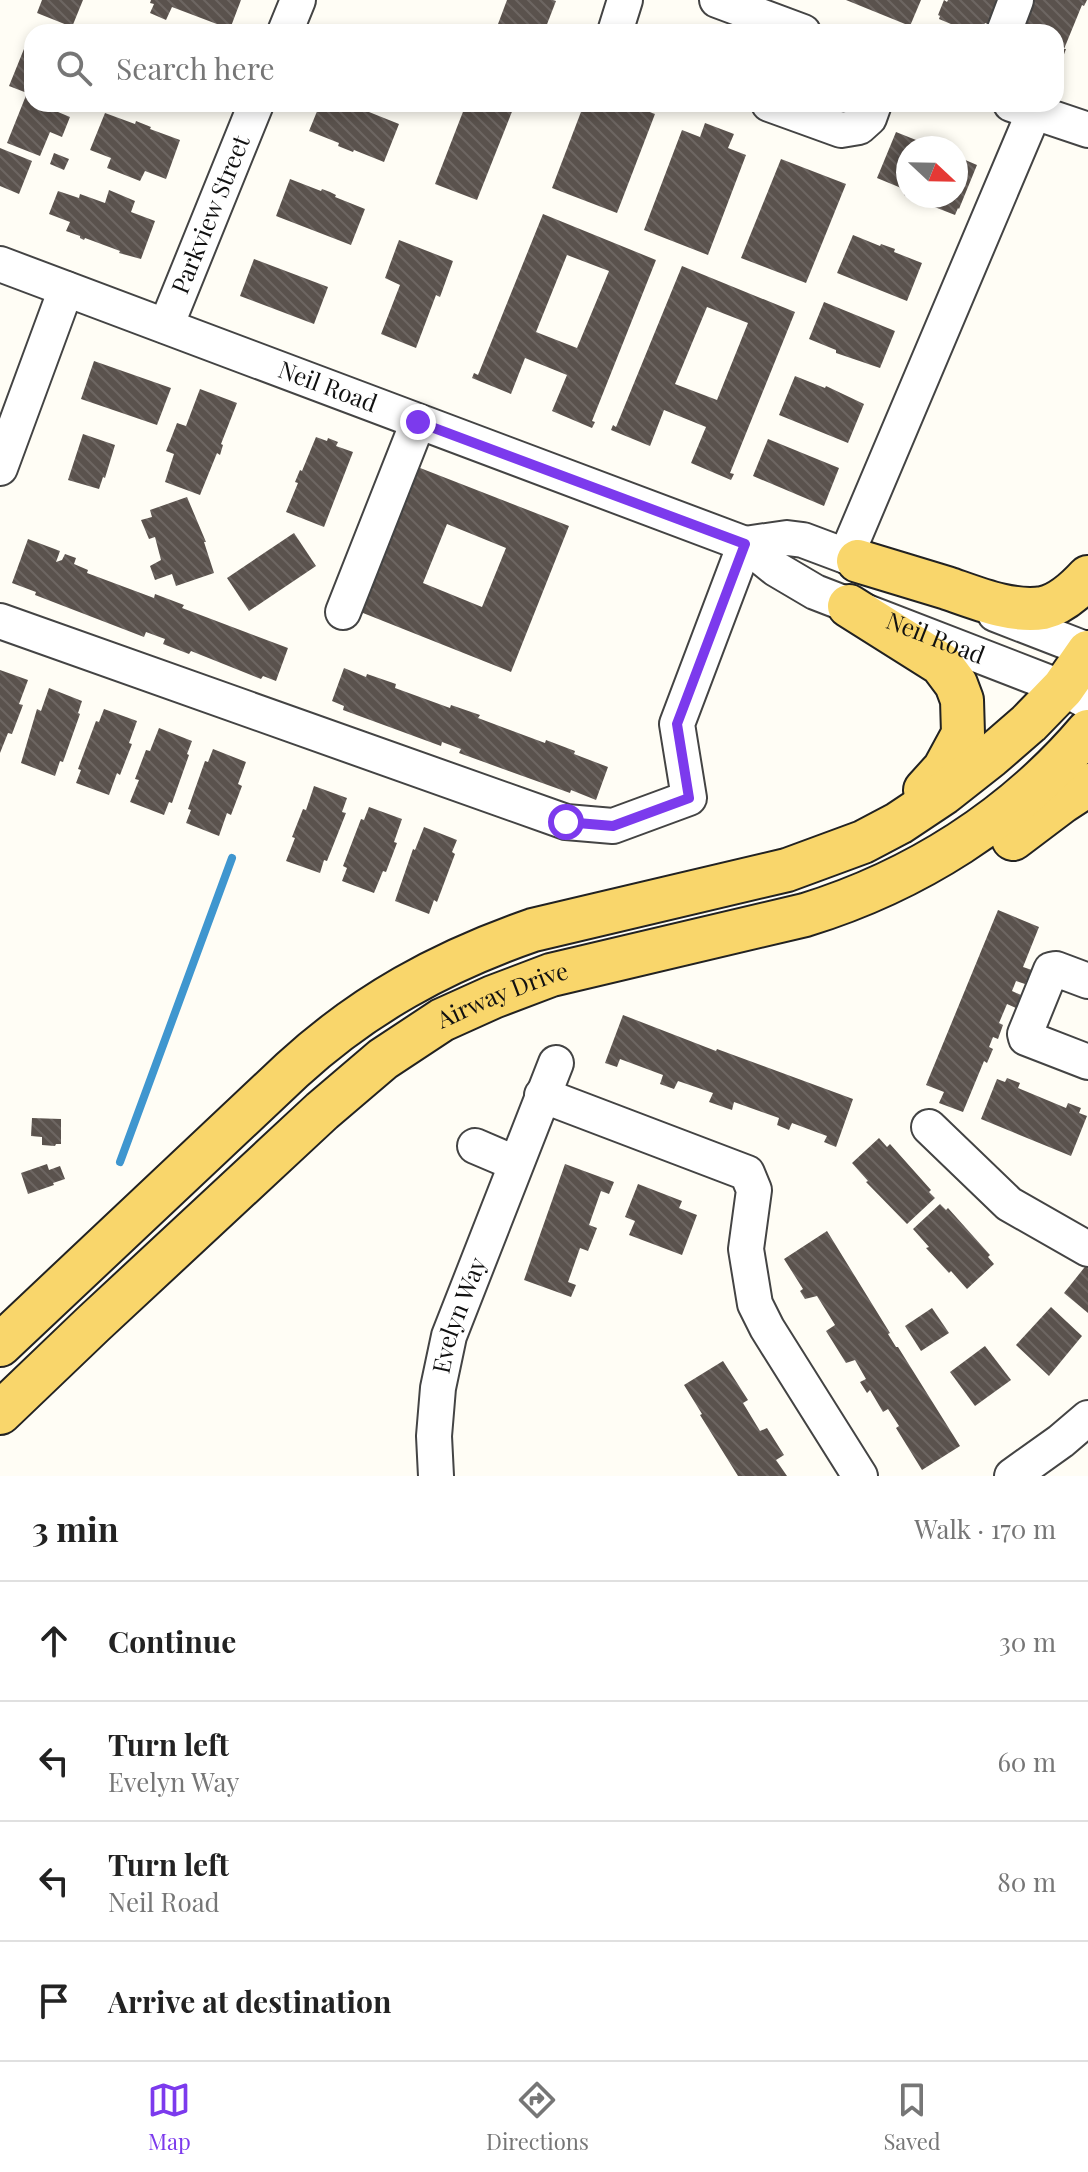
<!DOCTYPE html>
<html lang="en">
<head>
<meta charset="utf-8">
<style>
  :root { --surface:#fff; --page:#f6f6f6; --text:#222; --muted:#767676; --line:#e0e0e0; --accent:#7c3aed }
  body { margin:0; font-family:"Playfair Display",serif; background:var(--page); color:var(--text) }
  .compass { position:absolute; left:896px; top:136px; width:72px; height:72px; border-radius:50%; background:var(--surface); box-shadow:0 4px 12px #0003; rotate:112deg }
  .stop { position:absolute; width:24px; height:24px; margin:-18px; border:6px solid #7c3aed; border-radius:50%; background:#fff }
  .stop.end { background:#7c3aed; border-color:#fff; box-shadow:0 2px 8px #0008 }
  .list { margin:0; padding:0; list-style:none }
  h2 { display:flex; justify-content:space-between; align-items:center; height:104px; margin:0; padding:0 32px; font-size:34px }
  h2 small { font-size:26px; font-weight:400; color:var(--muted) }
  .list li { display:grid; grid-template-columns:52px 1fr auto; gap:24px; align-items:center; box-sizing:border-box; height:120px; padding:0 32px; border-top:2px solid var(--line) }
  .list b { display:block; font-size:30px; white-space:nowrap }
  .list p { margin:0; font-size:26px; white-space:nowrap; color:var(--muted) }
  .list em { font-size:26px; font-style:normal; color:var(--muted) }
  .icon { flex:none; width:44px; height:44px; fill:none; stroke:currentColor; stroke-width:2; stroke-linecap:round; stroke-linejoin:round }
  .map { position:relative; flex:none; width:1088px; height:1476px; overflow:hidden }
  .search { position:absolute; background:var(--surface); box-shadow:0 4px 12px #0003; left:24px; right:24px; top:24px; height:88px; display:flex; align-items:center; gap:20px; box-sizing:border-box; padding:0 28px; border-radius:24px; color:var(--muted); font-size:30px }
  .sheet { height:584px; background:var(--surface) }
  nav { display:flex; justify-content:space-around; align-items:center; box-sizing:border-box; height:112px; border-top:2px solid var(--line); background:var(--surface); font-size:22px; color:var(--muted) }
  nav a { display:grid; justify-items:center; gap:4px }
  nav .on { color:var(--accent) }
  .map>svg:first-child { display:block }
  .lines { fill:none; stroke-linecap:round; stroke-linejoin:round }
  .stream { stroke:#3f96cf; stroke-width:8 }
  .building { fill:url(#building-back-hatch); fill-rule:evenodd }
  .minor-casing { stroke:#444; stroke-width:38 }
  .major-casing { stroke:#222; stroke-width:46 }
  .minor { stroke:#fff; stroke-width:34 }
  .major { stroke:#f9d66b; stroke-width:42 }
  .route { stroke:#7c3aed; stroke-width:10 }
  .labels { text-anchor:middle; stroke-width:8; stroke-linejoin:round; paint-order:stroke }
  .street-label { font-size:24px; fill:#111; stroke:#fff }
</style>
</head>
<body>
<div class="map">
<svg width="1088" height="1476" viewBox="0 0 1088 1476">
  <defs>
    <pattern id="building-back-hatch" width="6" height="6" patternUnits="userSpaceOnUse" patternTransform="scale(2)"><rect width="6" height="6" fill="#5a524d"/><path d="M-1 5l2 2M0 0l6 6M5-1l2 2" fill="none" stroke="#6d6662"/></pattern>
  </defs>
  <rect width="100%" height="100%" fill="#fffdf5"/>
  <g class="lines">
    <polyline class="stream" points="120,1162 232,858"/>
  </g>
  <g class="building">
    <polygon points="42,0 83,0 72,27 37,13"/>
    <polygon points="151,0 241,0 230,29 172,7 166,20 150,13 154,4 150,3"/>
    <polygon points="507,0 553,0 556,1 544,32 495,32"/>
    <polygon points="846,0 921,0 910,26"/>
    <polygon points="944,0 947,2 948,0 997,0 988,24 985,23 981,32 970,32 939,19 940,16 938,15"/>
    <polygon points="1034,0 1087,0 1084,6 1082,5 1064,49 1066,49 1060,65 1056,63 1056,32 1021,32"/>
    <polygon points="28,39 32,41 32,104 46,104 59,109 58,112 70,117 62,137 50,132 40,156 7,143 27,93 9,86"/>
    <polygon points="320,104 349,104 399,124 384,162 354,150 353,152 338,146 339,143 309,131"/>
    <polygon points="466,104 515,104 477,200 435,184"/>
    <polygon points="584,104 629,104 655,114 617,213 552,188"/>
    <polygon points="105,113 135,124 136,121 151,127 150,129 180,140 166,179 145,171 140,181 107,168 111,158 90,150"/>
    <polygon points="705,123 734,134 728,148 746,155 708,255 644,230 682,130 700,137"/>
    <polygon points="896,132 936,148 908,148 908,196 956,196 956,156 977,165 959,209 958,208 955,215 904,195 906,190 877,178"/>
    <polygon points="0,148 32,161 19,194 0,186"/>
    <polygon points="54,153 69,159 64,170 50,164"/>
    <polygon points="781,159 846,184 806,283 741,258"/>
    <polygon points="290,179 321,191 322,189 330,192 336,195 335,197 365,209 351,245 276,216"/>
    <polygon points="109,190 135,201 131,212 155,221 141,259 119,253 120,251 85,238 84,240 80,238 80,236 66,231 70,222 49,214 58,191 79,198 80,194 105,203"/>
    <path d="M543 214 656 260 592 421 595 422 592 428 552 411 567 375 525 358 511 394 472 378 474 373 478 375ZM567 255 609 271 577 348 536 332Z"/>
    <polygon points="853,235 880,246 881,244 895,249 894,252 922,263 907,301 837,273"/>
    <polygon points="399,240 453,261 440,297 436,295 416,348 381,334 400,285 385,278"/>
    <polygon points="254,259 328,287 314,324 240,296"/>
    <path d="M682 266 795 312 730 473 734 474 731 480 691 463 706 427 664 410 650 446 611 430 613 425 616 427ZM707 307 748 323 717 400 675 384Z"/>
    <polygon points="824,302 895,331 880,368 836,353 836,350 809,339"/>
    <polygon points="94,361 171,388 157,425 81,399"/>
    <polygon points="795,376 825,388 826,386 864,404 848,443 779,415"/>
    <polygon points="200,389 237,403 221,444 223,445 220,455 217,453 200,495 165,482 174,454 166,451 172,436 177,423 186,426"/>
    <polygon points="83,434 115,445 105,478 103,477 99,489 68,480"/>
    <polygon points="316,437 327,441 328,438 338,442 336,446 353,452 324,527 286,512 298,483 295,482 300,470 302,471"/>
    <polygon points="768,439 839,468 824,506 753,476"/>
    <path d="M415 466 569 526 511 672 358 611ZM447 524 506 548 482 607 423 583Z"/>
    <polygon points="187,497 206,542 204,542 214,573 176,586 172,574 155,580 150,566 161,560 155,537 149,539 141,520 152,517 150,510"/>
    <polygon points="294,533 316,566 249,611 227,578"/>
    <polygon points="28,539 60,551 56,562 62,560 65,554 76,558 74,564 88,570 87,573 154,598 155,594 184,605 182,608 288,648 276,681 263,676 261,679 191,651 189,654 163,644 165,639 146,632 144,637 35,595 36,592 12,583"/>
    <polygon points="344,668 366,677 367,674 396,684 395,688 450,708 451,705 480,715 478,718 545,743 546,740 575,751 574,754 608,767 596,800 571,790 570,793 459,753 461,749 442,742 441,746 343,710 344,706 332,701"/>
    <polygon points="0,670 28,680 19,704 23,705 12,734 8,733 0,753"/>
    <polygon points="49,688 82,701 78,713 80,714 63,762 60,761 55,776 21,763 37,709 41,711"/>
    <polygon points="104,709 137,721 129,743 132,744 120,775 117,773 109,795 76,783 81,770 78,769 96,721 99,722"/>
    <polygon points="159,728 192,741 187,754 189,755 172,803 169,802 164,815 130,802 139,780 135,779 146,750 150,751"/>
    <polygon points="213,749 246,762 238,784 242,786 231,815 227,813 219,836 186,823 191,810 188,809 205,761 208,762"/>
    <polygon points="314,786 347,798 342,812 346,813 327,861 324,860 320,873 286,861 295,838 292,837 303,809 306,810"/>
    <polygon points="369,807 402,819 394,842 397,843 386,872 383,871 374,893 342,881 347,868 343,866 361,819 364,820"/>
    <polygon points="424,827 457,840 452,852 455,854 437,902 434,900 429,914 395,901 413,849 415,850"/>
    <polygon points="998,910 1039,927 1023,967 1032,970 1025,984 1016,981 1012,991 1021,995 1016,1008 1007,1004 999,1023 1003,1025 998,1039 993,1037 989,1047 993,1049 987,1063 984,1061 963,1112 939,1103 944,1092 926,1085"/>
    <polygon points="623,1015 716,1051 717,1049 853,1099 836,1147 824,1142 827,1136 792,1123 789,1130 777,1125 779,1118 734,1102 732,1110 709,1102 713,1093 678,1081 674,1089 660,1084 663,1075 620,1059 617,1067 605,1063"/>
    <polygon points="1007,1078 1020,1083 1018,1088 1066,1108 1068,1103 1081,1108 1079,1113 1087,1116 1071,1156 981,1119 997,1079 1005,1082"/>
    <polygon points="32,1118 61,1119 61,1144 56,1144 55,1146 42,1145 42,1137 31,1136"/>
    <polygon points="879,1138 887,1147 890,1144 931,1190 929,1192 935,1198 907,1224 866,1182 868,1181 852,1163"/>
    <polygon points="47,1164 49,1170 60,1166 65,1179 53,1183 54,1185 28,1194 21,1173"/>
    <polygon points="565,1164 614,1182 609,1194 601,1191 589,1225 597,1228 588,1251 580,1248 568,1282 576,1285 571,1297 524,1280"/>
    <polygon points="638,1184 682,1201 679,1208 697,1215 682,1255 629,1235 635,1221 625,1217"/>
    <polygon points="940,1204 946,1210 948,1208 990,1255 988,1257 994,1264 967,1289 951,1271 949,1273 926,1248 929,1247 913,1229"/>
    <polygon points="827,1231 890,1333 888,1334 896,1347 898,1347 960,1446 922,1470 896,1428 899,1426 888,1409 883,1412 870,1390 867,1393 860,1382 866,1379 855,1360 846,1363 826,1331 835,1325 817,1296 805,1299 800,1291 803,1289 784,1259"/>
    <polygon points="1088,1263 1088,1313 1064,1293"/>
    <polygon points="1051,1307 1082,1336 1049,1376 1016,1345"/>
    <polygon points="932,1308 949,1333 921,1351 905,1326"/>
    <polygon points="985,1346 1011,1380 975,1406 950,1372"/>
    <polygon points="723,1361 748,1400 743,1403 760,1431 767,1428 784,1455 776,1460 787,1476 738,1476 700,1415 702,1414 684,1385"/>
  </g>
  <g class="lines">
    <defs>
      <g id="minor">
        <polyline points="717,0 803,32"/>
        <polyline points="285,32 298,0"/>
        <polyline points="615,32 625,0"/>
        <polyline points="1004,32 1016,0"/>
        <polyline points="769,104 841,130 859,127 869,118 874,104"/>
        <polyline points="1011,104 1088,130"/>
        <path id="s1" d="M0 264 745 544 776 569 815 592 1063 688 1088 702"/>
        <path id="s2" d="M166 326 256 104"/>
        <polyline points="0,468 66,289"/>
        <polyline points="745,544 787,538 803,540 867,564"/>
        <polyline points="846,556 1034,112"/>
        <polyline points="343,612 418,422"/>
        <polyline points="995,614 1088,650"/>
        <polyline points="0,621 566,822 613,826 689,798 677,724 745,544"/>
        <polyline points="1088,981 1056,969 1051,970 1025,1034 1026,1038 1088,1062"/>
        <polyline points="542,1095 747,1173 754,1190 746,1249 755,1304 767,1328 860,1476"/>
        <polyline points="929,1127 1009,1204 1088,1249"/>
        <polyline points="475,1146 515,1163"/>
        <path id="s3" d="M436 1476 434 1436 438 1388 449 1336 556 1063"/>
        <polyline points="1012,1476 1061,1441 1088,1418"/>
      </g>
      <g id="major">
        <path d="M858 561C888 570 917 579 947 588 976 598 1012 613 1043 608 1061 604 1076 590 1088 577"/>
        <polyline points="849,606 941,664 956,684 962,700 963,734 944,769 925,790"/>
        <polyline points="1013,839 1062,802 1088,785"/>
        <path d="M0 1345 292 1070C364 1004 441 962 533 930L787 870 863 842 899 823 944 793 991 756 1029 723 1063 688 1088 652"/>
        <path id="s4" d="M0 1413 93 1324 322 1111 383 1059 442 1020 493 997 551 975 805 915C915 881 1013 819 1088 731"/>
      </g>
    </defs>
    <use href="#minor" class="minor-casing"/>
    <use href="#major" class="major-casing"/>
    <use href="#minor" class="minor"/>
    <use href="#major" class="major"/>
  </g>
  <g class="lines">
    <polyline class="route" points="418,422 745,544 677,724 689,798 613,826 566,822"/>
  </g>
  <g class="labels">
    <g class="street-label">
      <text dy="8" stroke="none"><textPath href="#s2" startOffset="120">Parkview Street</textPath></text>
      <text dy="8" stroke="none"><textPath href="#s1" startOffset="350">Neil Road</textPath></text>
      <text dy="8" stroke="none"><textPath href="#s1" startOffset="1010">Neil Road</textPath></text>
      <text dy="8" stroke="none"><textPath href="#s4" startOffset="658">Airway Drive</textPath></text>
      <text dy="8" stroke="none"><textPath href="#s3" startOffset="164">Evelyn Way</textPath></text>
    </g>
  </g>
</svg>
<svg class="compass" viewBox="-18 -18 36 36"><path d="M0-13l5 13h-10z" fill="#e53935"/><path d="M0 13l5-13h-10z" fill="#767676"/></svg>
<div class="stop" style="left:566px;top:822px"></div>
<div class="stop end" style="left:418px;top:422px"></div>
<div class="search"><svg class="icon" aria-label="search" viewBox="0 0 24 24"><circle cx="10" cy="10" r="6"/><path d="M15 15l6 6"/></svg>Search here</div>
</div>
<section class="sheet">
<h2>3 min<small>Walk · 170 m</small></h2>
<ul class="list">
<li><svg class="icon" aria-label="ahead" viewBox="0 0 24 24"><path d="M12 20V5M6 11l6-6 6 6"/></svg><div><b>Continue</b></div><em>30 m</em></li>
<li><svg class="icon" aria-label="left" viewBox="0 0 24 24"><path d="M17 20v-9H6M10 6l-5 5 5 5"/></svg><div><b>Turn left</b><p>Evelyn Way</p></div><em>60 m</em></li>
<li><svg class="icon" aria-label="left" viewBox="0 0 24 24"><path d="M17 20v-9H6M10 6l-5 5 5 5"/></svg><div><b>Turn left</b><p>Neil Road</p></div><em>80 m</em></li>
<li><svg class="icon" aria-label="arrive" viewBox="0 0 24 24"><path d="M6 21V4h12l-3 4 3 4H6"/></svg><div><b>Arrive at destination</b></div></li>
</ul>
</section>
<nav>
<a class="on"><svg class="icon" aria-label="map" viewBox="0 0 24 24"><path d="M3 6l6-2 6 2 6-2v14l-6 2-6-2-6 2zM9 4v14M15 6v14"/></svg>Map</a>
<a><svg class="icon" aria-label="directions" viewBox="0 0 24 24"><path d="M12 3l9 9-9 9-9-9zM9 14v-3h6M13 9l2 2-2 2"/></svg>Directions</a>
<a><svg class="icon" aria-label="saved" viewBox="0 0 24 24"><path d="M7 4h10v16l-5-4-5 4z"/></svg>Saved</a>
</nav>
</body>
</html>
